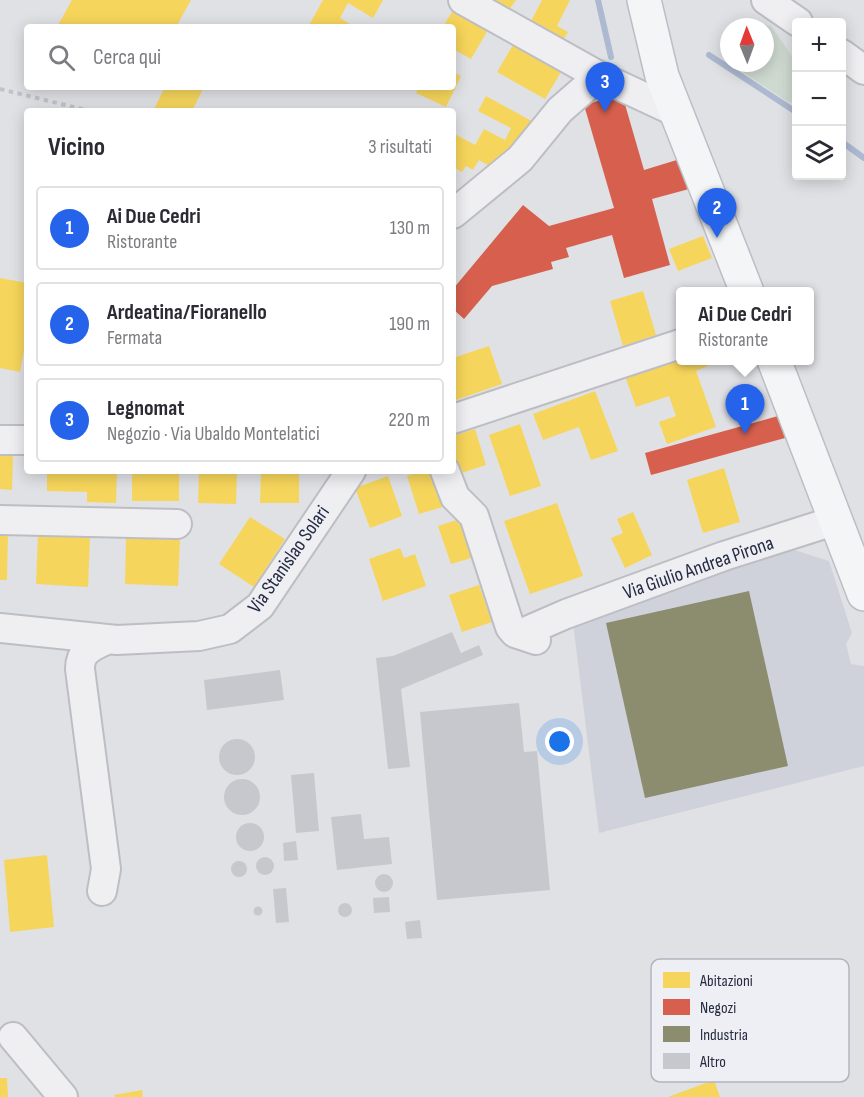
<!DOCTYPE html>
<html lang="it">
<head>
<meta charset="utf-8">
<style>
  :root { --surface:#fff; --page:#f7f7f7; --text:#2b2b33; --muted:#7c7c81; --line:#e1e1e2; --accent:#2563eb }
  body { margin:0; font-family:"Sofia Sans Condensed",sans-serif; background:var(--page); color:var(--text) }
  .controls { position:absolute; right:18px; top:18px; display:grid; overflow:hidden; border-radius:6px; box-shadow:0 3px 15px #0003 }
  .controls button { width:54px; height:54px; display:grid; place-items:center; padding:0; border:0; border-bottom:2px solid var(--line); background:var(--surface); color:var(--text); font:30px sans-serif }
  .compass { position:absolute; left:720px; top:18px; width:54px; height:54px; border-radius:50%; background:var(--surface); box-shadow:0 3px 15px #0003; rotate:359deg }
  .you { position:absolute; left:560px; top:742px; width:21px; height:21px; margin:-15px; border:4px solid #fff; border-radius:50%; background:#1a73e8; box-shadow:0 0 0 9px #1a73e833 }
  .badge { display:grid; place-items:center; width:39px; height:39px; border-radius:50%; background:var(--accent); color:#fff; font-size:20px; font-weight:700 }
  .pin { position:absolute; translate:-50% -50px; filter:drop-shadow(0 2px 3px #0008) }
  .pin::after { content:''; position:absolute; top:32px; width:21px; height:18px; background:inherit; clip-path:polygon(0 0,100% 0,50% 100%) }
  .popup { position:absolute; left:676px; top:287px; width:138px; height:78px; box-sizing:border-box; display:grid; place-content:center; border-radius:6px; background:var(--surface); filter:drop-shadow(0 2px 4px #0005); font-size:20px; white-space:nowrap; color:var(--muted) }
  .popup b { font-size:22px; color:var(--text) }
  .popup::after { content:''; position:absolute; left:50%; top:100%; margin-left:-12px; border:12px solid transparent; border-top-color:var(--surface) }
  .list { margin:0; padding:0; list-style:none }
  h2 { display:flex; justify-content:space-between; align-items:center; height:78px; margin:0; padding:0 24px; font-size:26px }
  h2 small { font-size:20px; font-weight:400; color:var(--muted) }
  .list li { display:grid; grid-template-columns:39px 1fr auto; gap:18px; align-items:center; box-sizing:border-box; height:84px; margin:0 12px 12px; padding:0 12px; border:2px solid var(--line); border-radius:6px }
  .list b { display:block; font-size:22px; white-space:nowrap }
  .list p { margin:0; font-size:20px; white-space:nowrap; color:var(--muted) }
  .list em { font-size:20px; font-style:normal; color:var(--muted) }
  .icon { flex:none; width:33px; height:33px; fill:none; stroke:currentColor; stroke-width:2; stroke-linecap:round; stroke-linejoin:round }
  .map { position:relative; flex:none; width:864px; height:1097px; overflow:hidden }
  .search { position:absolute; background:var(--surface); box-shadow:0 3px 15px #0003; left:24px; top:24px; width:432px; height:66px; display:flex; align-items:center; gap:15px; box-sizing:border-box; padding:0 21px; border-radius:6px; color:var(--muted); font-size:22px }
  .panel { position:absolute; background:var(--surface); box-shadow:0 3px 15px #0003; left:24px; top:108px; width:432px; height:366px; border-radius:6px }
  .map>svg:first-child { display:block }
  .built { fill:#d0d2db }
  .green { fill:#ced9d0 }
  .water { fill:#acb9d1 }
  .homes { fill:#f6d55c }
  .shops { fill:#d6604d }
  .industry { fill:#8c8c6e }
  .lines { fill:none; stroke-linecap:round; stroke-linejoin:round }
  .stream { stroke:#acb9d1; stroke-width:6 }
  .building { fill:#c7c8cd }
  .minor-casing { stroke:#bdbec3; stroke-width:32 }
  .major-casing { stroke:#bcbec3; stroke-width:36 }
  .path { stroke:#c2c2c8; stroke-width:4; stroke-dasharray:4.5 4.5; stroke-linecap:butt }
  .minor { stroke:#efeff2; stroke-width:28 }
  .major { stroke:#f4f5f6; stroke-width:33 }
  .labels { text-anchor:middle; stroke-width:6; stroke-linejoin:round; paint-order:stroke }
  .street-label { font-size:20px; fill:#262b3f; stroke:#edeff5 }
  .key { fill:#edeff5; stroke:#b1b4be; stroke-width:1.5 }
  .key-label { font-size:16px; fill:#262b3f }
</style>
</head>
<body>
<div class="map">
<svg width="864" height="1097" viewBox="0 0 864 1097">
  <rect width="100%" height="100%" fill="#e0e1e5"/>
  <polygon class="built" points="791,549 829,561 852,633 846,644 851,664 864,666 864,766 599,833 573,623"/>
  <polygon class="green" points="762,24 771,26 796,62 796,103 788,102 738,69 734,63 765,63 765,27 744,27"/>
  <polygon class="water" points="677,979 706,985 703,1002 674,996"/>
  <g class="homes">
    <polygon points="72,0 191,0 176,27 57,27"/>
    <polygon points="323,0 383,0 373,18 348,3 340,18 355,27 308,27"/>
    <polygon points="491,0 516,0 509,10"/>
    <polygon points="542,0 570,0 557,26 568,32 562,42 529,25"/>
    <polygon points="453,10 488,30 471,59 453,49 453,27 443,27"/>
    <polygon points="513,45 561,72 545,99 497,72"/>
    <polygon points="453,72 461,76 446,107 416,93 419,87 453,87"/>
    <polygon points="165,87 204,87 192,111 157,111 154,109"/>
    <polygon points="486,96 537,124 491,167 479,160 473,170 466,166 462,172 453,167 453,133 475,145 484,129 505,140 511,128 478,111"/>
    <polygon points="703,236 712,258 678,271 669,249"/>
    <polygon points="0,278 27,283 27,334 20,372 0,368"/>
    <polygon points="643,291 656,335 623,346 610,301"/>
    <polygon points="489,346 502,384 453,401 453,358"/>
    <polygon points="680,356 680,360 721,360 696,371 716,427 667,444 659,422 676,416 669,396 636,407 625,376"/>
    <polygon points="595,391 618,451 591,460 579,427 543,440 533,414"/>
    <polygon points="520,424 541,486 510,496 489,435"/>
    <polygon points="475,429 486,465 455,475 453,436"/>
    <polygon points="0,454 13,454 12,490 0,489"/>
    <polygon points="724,468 740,522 703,533 687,480"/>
    <polygon points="47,471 117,471 116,503 87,502 87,492 47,491"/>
    <rect x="132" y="471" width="47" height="30"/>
    <polygon points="199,471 237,471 236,504 198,503"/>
    <polygon points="261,471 299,471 299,503 260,503"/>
    <polygon points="424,471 435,471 446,506 419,514 407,476"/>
    <polygon points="388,476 402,516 370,528 355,488"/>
    <polygon points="557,503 583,576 530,594 504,521"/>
    <polygon points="633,512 652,555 625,568 611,538 623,533 617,519"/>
    <polygon points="469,516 481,555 451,564 438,526"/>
    <polygon points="250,517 285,539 254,587 219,564"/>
    <polygon points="0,533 8,533 7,580 0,580"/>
    <polygon points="38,535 90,538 88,587 36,584"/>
    <polygon points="126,538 180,540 178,586 125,584"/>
    <polygon points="400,548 404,558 415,554 426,586 383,601 369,559"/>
    <polygon points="479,585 492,622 462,632 449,595"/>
    <polygon points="47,855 54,927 10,932 4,860"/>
    <polygon points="0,1078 7,1078 8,1097 0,1097"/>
    <polygon points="714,1080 720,1097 668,1097"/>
    <polygon points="142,1090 143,1097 115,1097 114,1095"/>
  </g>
  <g class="shops">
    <polygon points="622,94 644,170 680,159 689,189 652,199 670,265 624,278 612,235 566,248 569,257 551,262 553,269 492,286 464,319 453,309 453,289 523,205 549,226 614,208 584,105"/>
    <polygon points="778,416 785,438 651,475 645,453"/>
  </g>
  <polygon class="industry" points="749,591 788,766 645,798 606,623"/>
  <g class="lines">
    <g class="stream">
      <polyline points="598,0 611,57"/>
      <polyline points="709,55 796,112"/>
      <polyline points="842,142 864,158"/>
    </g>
  </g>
  <g class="building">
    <polygon points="452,632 461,653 479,645 483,655 401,689 410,767 388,769 376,658 393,656"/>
    <polygon points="280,670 284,700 207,710 204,680"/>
    <polygon points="519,703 524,752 537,751 550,890 437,900 420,712"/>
    <circle cx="237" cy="757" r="18"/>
    <polygon points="314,773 319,831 296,833 291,775"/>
    <circle cx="242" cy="797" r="18"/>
    <polygon points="361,814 364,839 389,837 392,864 337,870 331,817"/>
    <circle cx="250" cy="837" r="14"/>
    <polygon points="296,841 298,860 284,861 283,843"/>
    <circle cx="265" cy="866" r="9"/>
    <circle cx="239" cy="869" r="8"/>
    <circle cx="384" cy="883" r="9"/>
    <polygon points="286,888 289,922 276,923 273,889"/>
    <polygon points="389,897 390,912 374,913 373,898"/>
    <circle cx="345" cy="910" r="7"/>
    <circle cx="258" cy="911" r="4.5"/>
    <polygon points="420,920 422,938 407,939 405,922"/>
  </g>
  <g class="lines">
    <defs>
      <g id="minor">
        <polyline points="463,0 599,76 676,112"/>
        <polyline points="766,0 798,22"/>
        <polyline points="842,54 864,70"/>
        <polyline points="453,214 520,159 560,110 599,76"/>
        <polyline points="453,419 680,344"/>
        <polyline points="0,440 27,440"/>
        <polyline points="445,471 455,497 474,516 510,627 515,633 536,640"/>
        <polyline points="0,520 177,524"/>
        <polyline points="0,628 117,640 199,636 230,629 260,606 351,471"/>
        <polyline points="520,634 566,614 724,556 837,520"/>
        <path d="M102 891 106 869 80 669C80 651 91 647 106 640"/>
        <polyline points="13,1037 63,1097"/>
      </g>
      <g id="major">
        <polyline points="644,0 662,76 747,292"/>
        <polyline points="774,360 864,594"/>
      </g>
    </defs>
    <use href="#minor" class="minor-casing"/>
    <use href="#major" class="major-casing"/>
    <polyline class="path" points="0,89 90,111"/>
    <use href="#minor" class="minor"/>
    <use href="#major" class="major"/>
  </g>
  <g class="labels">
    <g class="street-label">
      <text transform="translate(288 559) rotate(-55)" y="7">Via Stanislao Solari</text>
      <text transform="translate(698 567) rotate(-19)" y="7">Via Giulio Andrea Pirona</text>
    </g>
  </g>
  <rect x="651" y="959" width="198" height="123" rx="9" class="key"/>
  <rect x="663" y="972" width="27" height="16" fill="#f6d55c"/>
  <rect x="663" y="999" width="27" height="16" fill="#d6604d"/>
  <rect x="663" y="1026" width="27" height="16" fill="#8c8c6e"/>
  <rect x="663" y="1053" width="27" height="16" fill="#c7c8cd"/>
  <g class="key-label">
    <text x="700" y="986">Abitazioni</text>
    <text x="700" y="1013">Negozi</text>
    <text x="700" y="1040">Industria</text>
    <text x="700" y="1067">Altro</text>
  </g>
</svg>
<div class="controls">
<button>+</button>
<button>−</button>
<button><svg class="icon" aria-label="layers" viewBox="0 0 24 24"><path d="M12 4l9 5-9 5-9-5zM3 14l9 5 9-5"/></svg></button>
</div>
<svg class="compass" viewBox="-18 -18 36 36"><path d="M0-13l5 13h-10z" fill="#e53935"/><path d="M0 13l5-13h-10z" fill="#7c7c81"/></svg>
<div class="you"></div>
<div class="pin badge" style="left:745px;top:434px">1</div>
<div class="popup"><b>Ai Due Cedri</b>Ristorante</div>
<div class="pin badge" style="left:717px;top:238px">2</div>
<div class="pin badge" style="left:605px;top:112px">3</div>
<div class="search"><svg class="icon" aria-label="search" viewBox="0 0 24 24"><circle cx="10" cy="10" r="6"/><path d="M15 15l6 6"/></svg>Cerca qui</div>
<section class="panel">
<h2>Vicino<small>3 risultati</small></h2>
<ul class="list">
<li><span class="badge">1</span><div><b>Ai Due Cedri</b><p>Ristorante</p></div><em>130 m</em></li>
<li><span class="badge">2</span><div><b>Ardeatina/Fioranello</b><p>Fermata</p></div><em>190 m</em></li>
<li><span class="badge">3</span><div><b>Legnomat</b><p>Negozio · Via Ubaldo Montelatici</p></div><em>220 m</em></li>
</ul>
</section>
</div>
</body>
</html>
